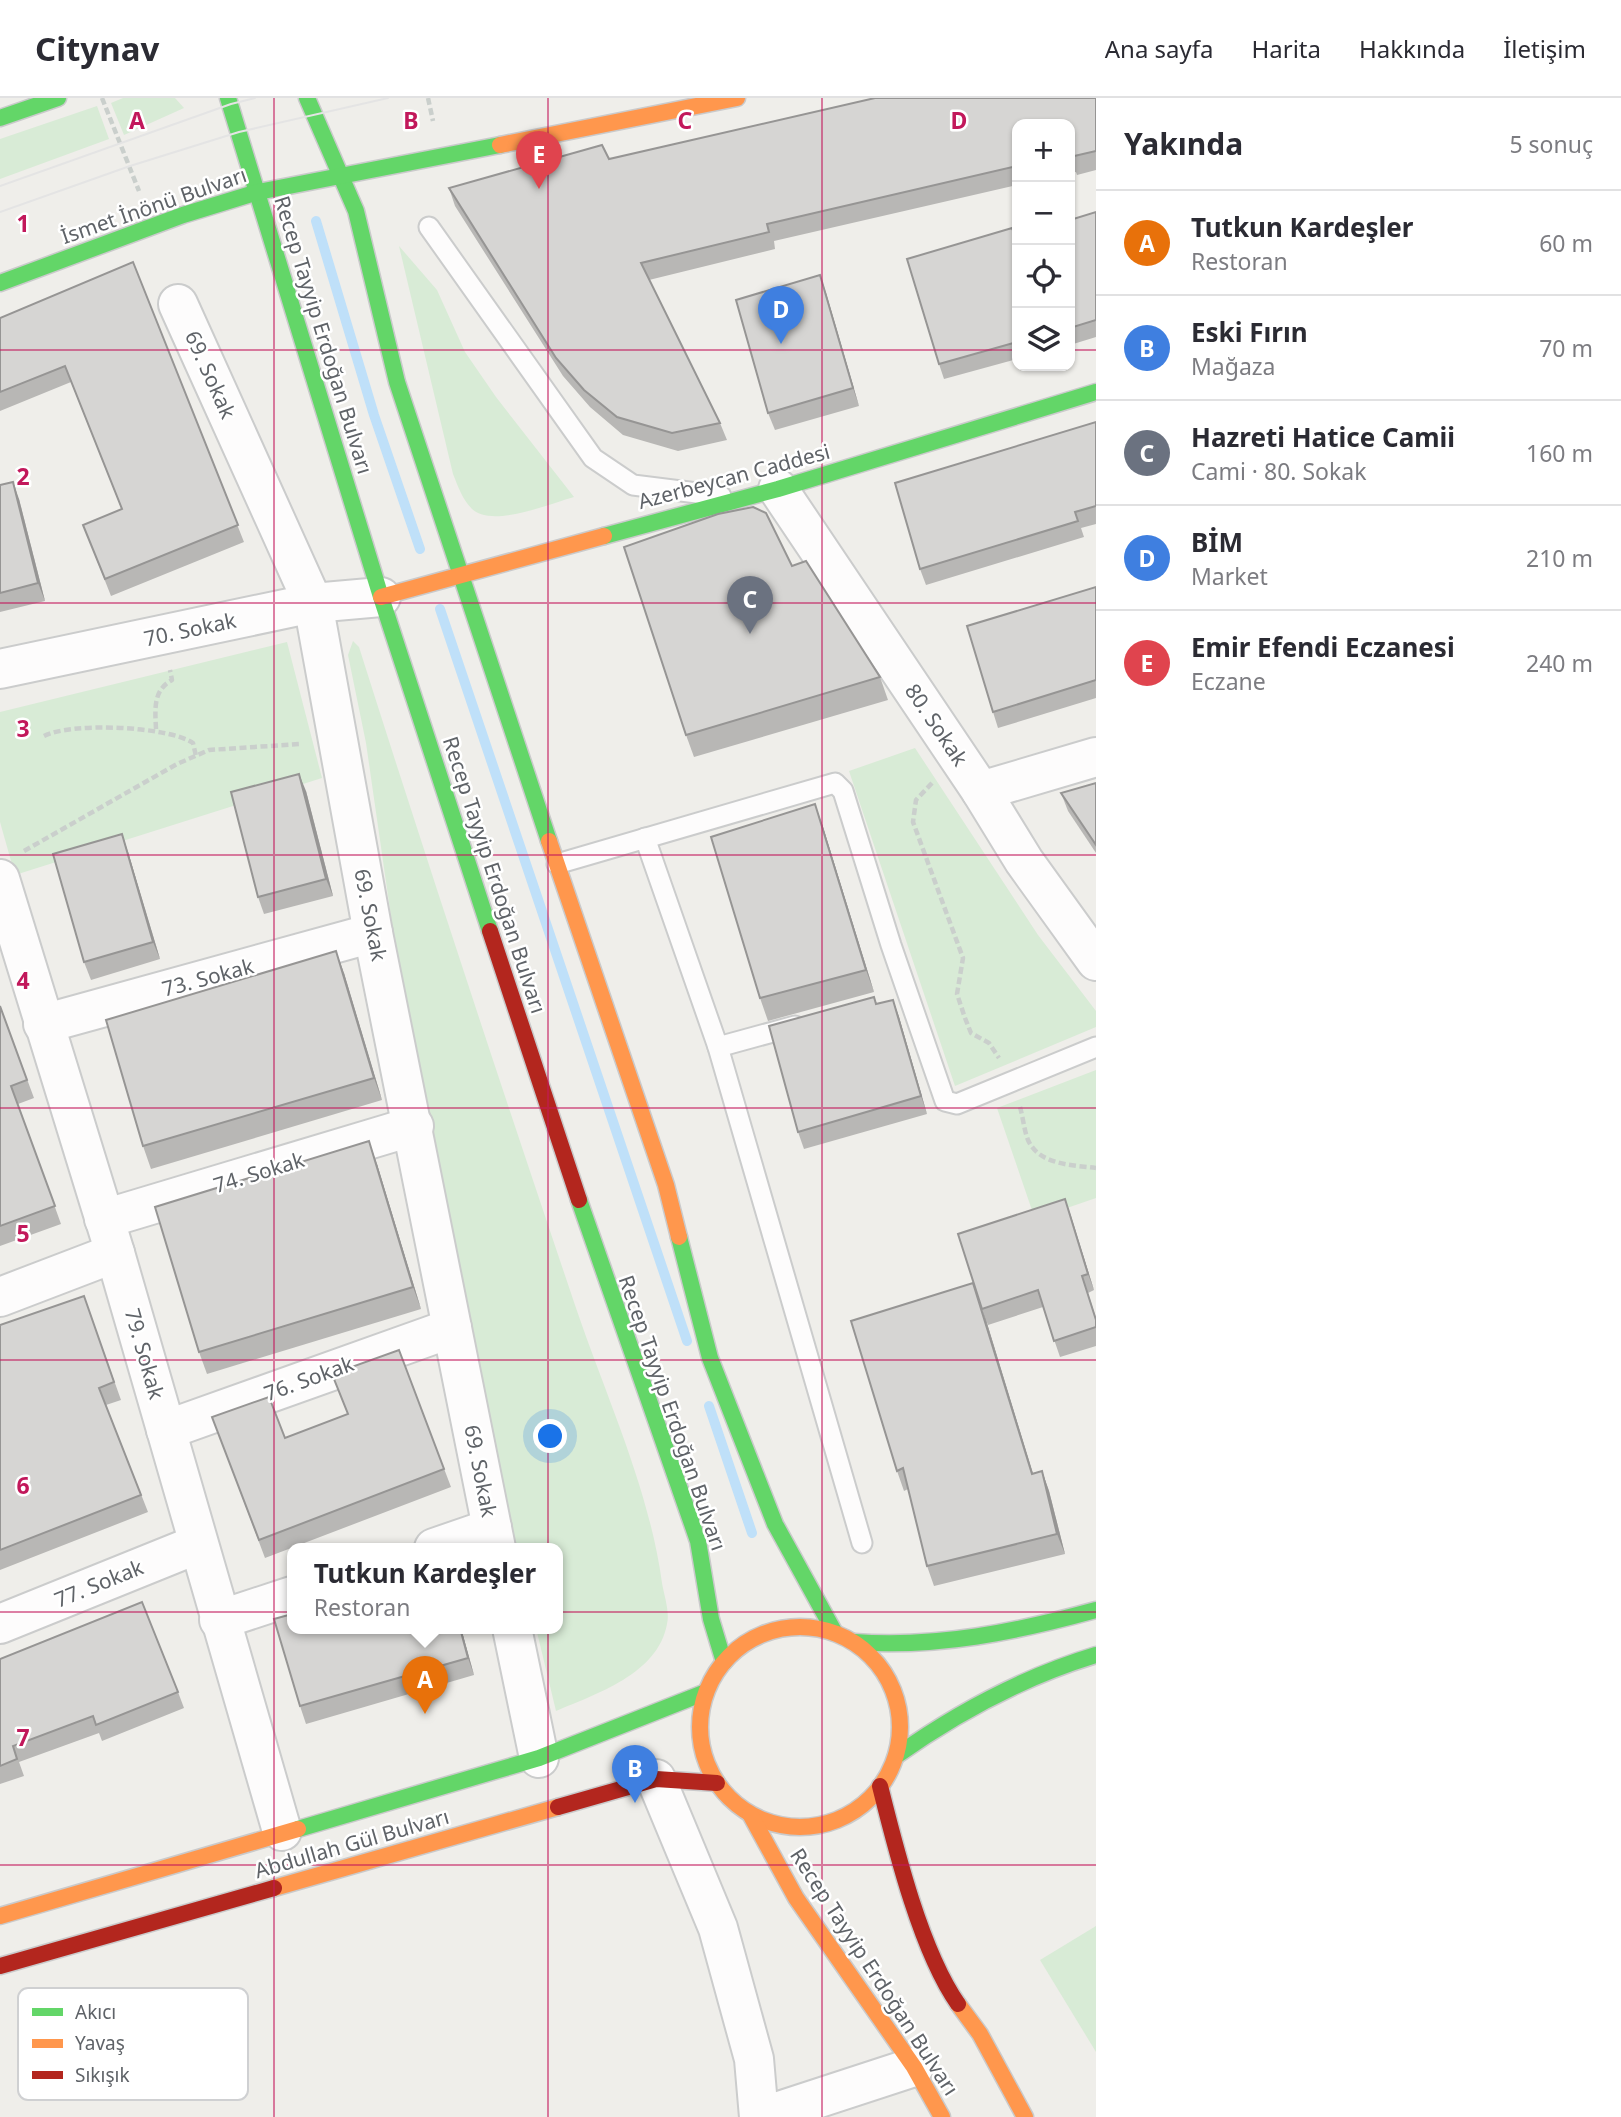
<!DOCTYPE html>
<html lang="tr">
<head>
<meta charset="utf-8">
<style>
  :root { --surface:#fff; --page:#f2f2f3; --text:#2b2b33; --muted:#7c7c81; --line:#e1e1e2; --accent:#2563eb }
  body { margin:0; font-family:"Noto Sans",sans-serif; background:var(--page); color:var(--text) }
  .controls { position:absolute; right:21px; top:21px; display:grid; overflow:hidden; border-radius:14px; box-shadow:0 2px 5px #0004 }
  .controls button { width:63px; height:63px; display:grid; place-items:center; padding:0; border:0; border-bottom:2px solid var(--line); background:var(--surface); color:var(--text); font:35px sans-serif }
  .you { position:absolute; left:551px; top:1339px; width:24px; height:24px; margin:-18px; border:5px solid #fff; border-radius:50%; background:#1a73e8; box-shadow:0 0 0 10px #1a73e833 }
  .badge { display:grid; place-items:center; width:46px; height:46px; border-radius:50%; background:var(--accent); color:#fff; font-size:23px; font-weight:700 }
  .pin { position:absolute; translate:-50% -58px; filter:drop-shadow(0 2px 4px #0008) }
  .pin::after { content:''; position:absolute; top:37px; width:24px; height:21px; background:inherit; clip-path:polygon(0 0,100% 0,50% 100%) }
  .popup { position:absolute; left:287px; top:1445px; width:276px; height:91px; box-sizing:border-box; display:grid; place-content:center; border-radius:14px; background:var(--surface); filter:drop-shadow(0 2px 5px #0005); font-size:23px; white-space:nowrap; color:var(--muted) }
  .popup b { font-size:26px; color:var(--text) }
  .popup::after { content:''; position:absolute; left:50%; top:100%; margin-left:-14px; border:14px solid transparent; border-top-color:var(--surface) }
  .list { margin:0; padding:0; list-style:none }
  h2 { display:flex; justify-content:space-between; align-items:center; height:91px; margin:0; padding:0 28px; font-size:30px }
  h2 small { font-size:23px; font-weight:400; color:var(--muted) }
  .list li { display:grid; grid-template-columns:46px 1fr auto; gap:21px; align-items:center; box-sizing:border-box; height:105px; padding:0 28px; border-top:2px solid var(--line) }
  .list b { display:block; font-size:26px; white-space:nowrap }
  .list p { margin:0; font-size:23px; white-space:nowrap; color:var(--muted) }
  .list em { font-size:23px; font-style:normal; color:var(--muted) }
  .icon { flex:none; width:38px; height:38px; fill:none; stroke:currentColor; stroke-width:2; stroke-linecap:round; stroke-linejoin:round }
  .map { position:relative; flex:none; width:1096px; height:2019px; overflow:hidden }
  header { display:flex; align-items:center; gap:42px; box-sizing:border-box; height:98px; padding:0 35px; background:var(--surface); border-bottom:2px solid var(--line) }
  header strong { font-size:33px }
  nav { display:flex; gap:38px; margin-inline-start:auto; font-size:24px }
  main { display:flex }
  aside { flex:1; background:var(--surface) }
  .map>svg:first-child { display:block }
  .green { fill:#d8ebd6 }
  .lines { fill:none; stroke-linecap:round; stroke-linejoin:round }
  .stream { stroke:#bfe0f9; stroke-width:10 }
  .lane-casing { stroke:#cbcccc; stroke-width:23 }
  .street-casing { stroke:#cbcccc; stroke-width:42 }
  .fast-casing { stroke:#cacacb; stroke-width:19 }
  .slow-casing { stroke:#cacacb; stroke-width:19 }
  .jam-casing { stroke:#cacacb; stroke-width:19 }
  .path { stroke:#cacfcc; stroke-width:4.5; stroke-dasharray:7 3.5; stroke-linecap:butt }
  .lane { stroke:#fdfcfc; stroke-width:19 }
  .street { stroke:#fdfcfc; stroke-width:38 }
  .fast { stroke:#63d668; stroke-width:16 }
  .slow { stroke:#ff974d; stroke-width:16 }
  .jam { stroke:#b3261e; stroke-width:16 }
  .tram { stroke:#e4e4e4; stroke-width:2 }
  .wall { fill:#b8b7b5 }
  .shaded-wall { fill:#969594 }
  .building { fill:#d6d5d3; stroke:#969594; stroke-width:2 }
  .grid { fill:none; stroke:#c2185b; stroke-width:2; stroke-opacity:0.55 }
  .labels { text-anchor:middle; stroke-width:5; stroke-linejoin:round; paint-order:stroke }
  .street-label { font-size:21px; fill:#5f6368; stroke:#fff }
  .key { fill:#fff; stroke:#cfd0d2; stroke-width:2 }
  .key-label { font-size:19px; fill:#5f6368 }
  .grid-label { font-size:23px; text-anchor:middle; font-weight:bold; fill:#c2185b; stroke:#fff; stroke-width:5; stroke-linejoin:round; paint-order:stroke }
</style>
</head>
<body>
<header>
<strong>Citynav</strong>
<nav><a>Ana sayfa</a><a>Harita</a><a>Hakkında</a><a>İletişim</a></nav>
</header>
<main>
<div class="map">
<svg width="1096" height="2019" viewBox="0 0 1096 2019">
  <rect width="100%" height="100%" fill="#efeeea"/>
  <g class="green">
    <polygon points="123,0 175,0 184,10 124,37 111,5"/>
    <polygon points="97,8 109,41 0,81 0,41"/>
    <path d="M399 148 437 192 465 254 496 299 574 399C549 406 492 430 472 411 462 401 458 388 453 376Z"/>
    <path d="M353 543 359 549C429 770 502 991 576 1210 607 1301 649 1390 662 1485 664 1497 670 1514 667 1526 658 1576 596 1596 556 1613L536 1530H558V1450H516L491 1347 398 867 366 645 348 557Z"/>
    <polygon points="287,544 322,680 15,777 0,724 0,614"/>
    <polygon points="915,650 1038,837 1096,913 1096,929 955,988 849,673"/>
    <polygon points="1096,972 1096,1100 1035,1121 997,1010"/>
    <polygon points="1096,1828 1096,1954 1040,1862"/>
  </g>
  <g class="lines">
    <g class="stream">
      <polyline points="316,123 374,317 420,451"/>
      <polyline points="440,511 687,1243"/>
      <polyline points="709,1308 752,1435"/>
    </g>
    <defs>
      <g id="lane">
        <polyline points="429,129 593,360 633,387 721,398"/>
        <polyline points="645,740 718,949 862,1445"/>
        <polyline points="557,766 835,685 843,693 891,847 945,1003 957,1006 1096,949"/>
        <polyline points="718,949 795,928"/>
      </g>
      <g id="street">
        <polyline points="178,206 313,505 373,835 496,1450"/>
        <polyline points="778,391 981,693 1024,763 1096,863"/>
        <polyline points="0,571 313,505 381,499"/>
        <polyline points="981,693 1096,659"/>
        <polyline points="0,781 115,1155 282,1733"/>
        <polyline points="43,926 373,835"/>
        <polyline points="104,1121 414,1028"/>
        <polyline points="0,1199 115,1155"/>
        <polyline points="166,1332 452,1230"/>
        <polyline points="434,1450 492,1430"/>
        <polyline points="219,1522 292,1498"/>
        <polyline points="0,1526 198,1446"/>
        <polyline points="512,1530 539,1660"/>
        <polyline points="656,1681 718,1830 754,1961 759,2019"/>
        <polyline points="761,2019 914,1969"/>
      </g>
      <g id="fast">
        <polyline points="228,0 381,499 490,833"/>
        <polyline points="307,0 356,113 397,284 549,743"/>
        <polyline points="0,20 58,0"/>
        <polyline points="0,185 183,117 258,94 500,47"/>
        <polyline points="604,438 778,391 1096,294"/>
        <polyline points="579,1102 698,1443 711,1521 724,1564"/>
        <polyline points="679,1139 710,1260 775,1426 835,1535"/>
        <path d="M854 1544C938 1550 1016 1534 1096 1512"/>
        <path d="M896 1658C958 1614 1023 1579 1096 1557"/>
        <polyline points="298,1731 539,1660 706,1594"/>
      </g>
      <g id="slow">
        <polyline points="500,47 737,0"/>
        <polyline points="381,499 604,438"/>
        <polyline points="549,743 666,1087 679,1139"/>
        <circle cx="800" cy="1629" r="100"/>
        <polyline points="750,1716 796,1800 914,1969 942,2019"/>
        <polyline points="274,1790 558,1709"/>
        <polyline points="0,1818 298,1731"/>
        <polyline points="958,1906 980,1936 1025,2019"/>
      </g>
      <g id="jam">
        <polyline points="490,833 579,1102"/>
        <path d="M880 1688C896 1752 921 1853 958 1906"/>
        <polyline points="558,1709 656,1681 717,1685"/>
        <polyline points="0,1868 274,1790"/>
      </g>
    </defs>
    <use href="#lane" class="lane-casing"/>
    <use href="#street" class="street-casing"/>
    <use href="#fast" class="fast-casing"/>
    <use href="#slow" class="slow-casing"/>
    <use href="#jam" class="jam-casing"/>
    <g class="path">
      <polyline points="102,0 139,93"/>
      <polyline points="428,0 433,23"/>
      <path d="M156 631C155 611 153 592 172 582L170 572"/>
      <path d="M44 638C71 624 168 628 193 645L196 658"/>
      <polyline points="932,685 916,702 913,724 963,860 957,896 965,920 971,935 989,945 999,960"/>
      <polyline points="24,753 177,666 209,652 300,646"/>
      <path d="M1020 1009C1023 1019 1024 1032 1028 1042 1039 1067 1072 1067 1096 1070"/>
    </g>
    <use href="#lane" class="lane"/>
    <use href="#street" class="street"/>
    <use href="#fast" class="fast"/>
    <use href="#slow" class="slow"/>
    <use href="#jam" class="jam"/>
    <g class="tram">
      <polyline points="0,88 231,6 255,0"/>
      <polyline points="0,114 130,68 239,34 388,0"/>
    </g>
  </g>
  <g class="wall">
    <polygon points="1096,0 1096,72 1077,77 1076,74 1070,75 1070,26 1017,26 1017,87 774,143 775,151 649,182 720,325 727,342 678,353 623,337 590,309 563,278 455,108 449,90 609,61"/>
    <polygon points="1096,114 1096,239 1070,247 1070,122"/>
    <polygon points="1015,138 1017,138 1017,261 944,281 939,266"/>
    <polygon points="133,164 244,444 111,498 83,427 122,412 71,284 0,313 0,220"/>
    <polygon points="826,195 859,308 775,332 768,315"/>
    <polygon points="1096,324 1096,426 1081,430 1084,439 926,487 920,471"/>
    <polygon points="0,387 19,401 45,503 0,514"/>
    <polygon points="792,468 880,579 888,602 694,659 686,637"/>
    <polygon points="1096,489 1096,600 998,630 993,614"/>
    <polygon points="1096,685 1096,755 1068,713 1061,695"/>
    <polygon points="306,693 333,798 264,816 258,799"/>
    <polygon points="815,706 823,729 874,894 768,923 760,900"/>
    <polygon points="128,754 160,861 91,882 84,864"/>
    <polygon points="344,875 382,1002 151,1071 143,1048"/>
    <polygon points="893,902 899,919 927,1016 804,1051 798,1034 877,906"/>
    <polygon points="0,908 34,1000 18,1006 61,1126 0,1148"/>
    <polygon points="377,1066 421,1211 207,1276 199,1254"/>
    <polygon points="1065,1101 1094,1192 1088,1195 1096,1220 1096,1248 1060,1259 1043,1209 988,1227 986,1222 1033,1375 1042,1373 1049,1393 1065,1456 934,1488 927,1468 908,1391 904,1393 897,1373 973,1185"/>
    <polygon points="84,1198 121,1302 106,1307 148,1414 0,1472 0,1227"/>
    <polygon points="399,1252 451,1389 265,1460 212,1319 285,1340 348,1316"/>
    <polygon points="461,1530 474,1577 306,1626 300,1608"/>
    <polygon points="0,1561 178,1594 184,1610 102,1643 99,1635 19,1664 24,1678 0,1686"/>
  </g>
  <g class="shaded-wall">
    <polygon points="820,177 826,195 859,308 853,290"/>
    <polygon points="13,384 19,401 45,503 38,485"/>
    <polygon points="299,676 306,693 333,798 326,781"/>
    <polygon points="815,706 823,729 874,894 866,872"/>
    <polygon points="122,736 128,754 160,861 153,844"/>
    <polygon points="336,853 344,875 382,1002 374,980"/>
    <polygon points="893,902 899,919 927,1016 921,998"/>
    <polygon points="369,1043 377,1066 421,1211 413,1189"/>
    <polygon points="1065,1101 1071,1118 1094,1192 1088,1176"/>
    <polygon points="982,1211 986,1222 1039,1396 1032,1376"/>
    <polygon points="1042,1373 1049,1393 1065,1456 1057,1436"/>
    <polygon points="460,1530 461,1530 474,1577 468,1560"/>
  </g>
  <g class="building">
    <polygon points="875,0 1096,0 1096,53 1070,59 1070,26 1017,26 1017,68 767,126 769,134 641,165 720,325 672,335 617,319 584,292 556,260 449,90 602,47 609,61"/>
    <polygon points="1096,114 1096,222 1070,230 1070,122"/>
    <polygon points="1012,130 1015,138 1017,138 1017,244 939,266 907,161"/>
    <polygon points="133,164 238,427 105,481 83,427 122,411 65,268 0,294 0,220"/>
    <polygon points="820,177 853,290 768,315 736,202"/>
    <polygon points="1096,324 1096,408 1075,414 1078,423 920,471 895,385"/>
    <polygon points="13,384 38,485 0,495 0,387"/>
    <polygon points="753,409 766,415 792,468 806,463 880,579 686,637 624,449 718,416"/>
    <polygon points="1096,489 1096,582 993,614 967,528"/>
    <polygon points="299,676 326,781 258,799 231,694"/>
    <polygon points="1096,685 1096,747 1061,695"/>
    <polygon points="815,706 866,872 760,900 711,739"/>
    <polygon points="122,736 153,844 84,864 53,756"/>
    <polygon points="336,853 374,980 143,1048 106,922"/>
    <polygon points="874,899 876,906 893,902 921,998 798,1034 769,928"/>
    <polygon points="0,908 27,982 11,988 55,1108 0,1128"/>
    <polygon points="369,1043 413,1189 199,1254 155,1109"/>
    <polygon points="1065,1101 1088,1176 1082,1178 1096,1222 1096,1229 1054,1243 1038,1192 982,1211 958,1136"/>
    <polygon points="973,1185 1032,1376 1042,1373 1057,1436 927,1468 903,1370 897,1373 851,1223"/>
    <polygon points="84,1198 114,1284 99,1290 141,1397 0,1452 0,1227"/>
    <polygon points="399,1252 444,1371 259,1442 212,1319 269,1299 285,1340 348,1316 332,1276"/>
    <polygon points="142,1504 178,1594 96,1627 93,1618 13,1648 17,1661 0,1668 0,1561"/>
    <polygon points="292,1516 292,1530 460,1530 468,1560 300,1608 274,1521"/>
  </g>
  <path class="grid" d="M274 0V2019M548 0V2019M822 0V2019M0 252H1017M1070 252H1096M0 505H1096M0 757H1096M0 1010H1096M0 1262H1096M0 1514H1096M0 1767H1096"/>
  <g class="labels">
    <g class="street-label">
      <text transform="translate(154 108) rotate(-19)" y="7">İsmet İnönü Bulvarı</text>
      <text transform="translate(323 237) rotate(73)" y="7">Recep Tayyip Erdoğan Bulvarı</text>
      <text transform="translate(210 277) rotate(66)" y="7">69. Sokak</text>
      <text transform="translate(734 379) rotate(-15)" y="7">Azerbeycan Caddesi</text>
      <text transform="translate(190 532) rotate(-12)" y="7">70. Sokak</text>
      <text transform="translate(936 627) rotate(56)" y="7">80. Sokak</text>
      <text transform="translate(494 777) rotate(72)" y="7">Recep Tayyip Erdoğan Bulvarı</text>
      <text transform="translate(370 817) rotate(79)" y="7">69. Sokak</text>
      <text transform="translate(208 880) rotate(-15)" y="7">73. Sokak</text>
      <text transform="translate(259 1075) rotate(-17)" y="7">74. Sokak</text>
      <text transform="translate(144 1256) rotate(74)" y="7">79. Sokak</text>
      <text transform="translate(309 1281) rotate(-20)" y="7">76. Sokak</text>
      <text transform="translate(672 1315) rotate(71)" y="7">Recep Tayyip Erdoğan Bulvarı</text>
      <text transform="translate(480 1373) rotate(79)" y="7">69. Sokak</text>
      <text transform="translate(99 1486) rotate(-22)" y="7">77. Sokak</text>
      <text transform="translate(352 1746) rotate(-16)" y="7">Abdullah Gül Bulvarı</text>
      <text transform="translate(874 1874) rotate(57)" y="7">Recep Tayyip Erdoğan Bulvarı</text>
    </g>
  </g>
  <rect x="18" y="1890" width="230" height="112" rx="10" class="key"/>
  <rect x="32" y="1910" width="31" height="8" fill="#63d668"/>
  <rect x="32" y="1941" width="31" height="9" fill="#ff974d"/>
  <rect x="32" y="1973" width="31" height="8" fill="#b3261e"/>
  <g class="key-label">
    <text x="75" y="1921">Akıcı</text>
    <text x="75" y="1952">Yavaş</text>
    <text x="75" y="1984">Sıkışık</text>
  </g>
  <g class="grid-label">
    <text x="137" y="31">A</text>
    <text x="411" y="31">B</text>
    <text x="685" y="31">C</text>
    <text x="959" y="31">D</text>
    <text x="23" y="134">1</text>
    <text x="23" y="387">2</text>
    <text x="23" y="639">3</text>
    <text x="23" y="891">4</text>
    <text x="23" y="1144">5</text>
    <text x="23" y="1396">6</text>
    <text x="23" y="1648">7</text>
  </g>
</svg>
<div class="controls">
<button>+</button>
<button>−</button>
<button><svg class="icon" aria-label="locate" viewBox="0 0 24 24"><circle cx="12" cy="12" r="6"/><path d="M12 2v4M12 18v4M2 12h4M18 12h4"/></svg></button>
<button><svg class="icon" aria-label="layers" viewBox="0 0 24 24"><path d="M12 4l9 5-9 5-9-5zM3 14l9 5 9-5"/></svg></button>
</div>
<div class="you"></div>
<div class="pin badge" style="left:425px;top:1616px;background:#e8710a">A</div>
<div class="popup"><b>Tutkun Kardeşler</b>Restoran</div>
<div class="pin badge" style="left:635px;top:1705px;background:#3f7fe0">B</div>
<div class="pin badge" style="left:750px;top:536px;background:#6b7280">C</div>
<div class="pin badge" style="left:781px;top:246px;background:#3f7fe0">D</div>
<div class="pin badge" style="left:539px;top:91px;background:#e0444e">E</div>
</div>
<aside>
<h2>Yakında<small>5 sonuç</small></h2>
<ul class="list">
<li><span class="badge" style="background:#e8710a">A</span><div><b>Tutkun Kardeşler</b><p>Restoran</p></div><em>60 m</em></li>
<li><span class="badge" style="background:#3f7fe0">B</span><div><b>Eski Fırın</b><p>Mağaza</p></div><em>70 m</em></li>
<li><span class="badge" style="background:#6b7280">C</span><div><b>Hazreti Hatice Camii</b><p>Cami · 80. Sokak</p></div><em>160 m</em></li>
<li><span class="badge" style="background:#3f7fe0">D</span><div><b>BİM</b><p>Market</p></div><em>210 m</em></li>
<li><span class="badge" style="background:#e0444e">E</span><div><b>Emir Efendi Eczanesi</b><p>Eczane</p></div><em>240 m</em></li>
</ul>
</aside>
</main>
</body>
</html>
